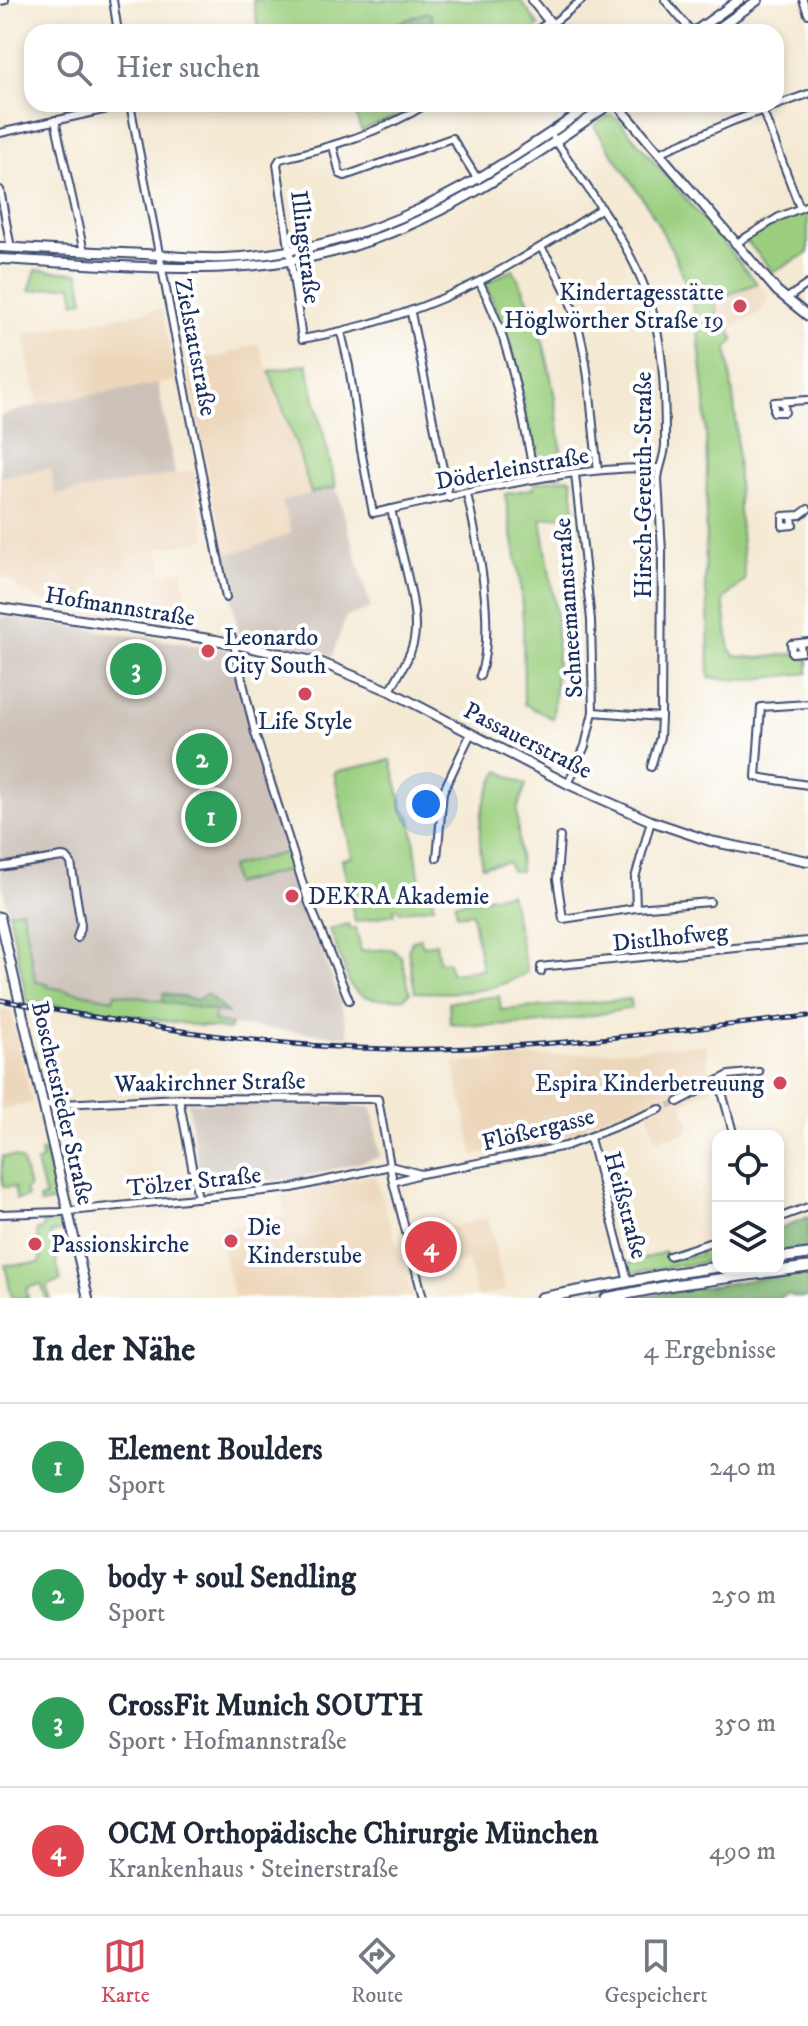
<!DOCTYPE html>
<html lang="de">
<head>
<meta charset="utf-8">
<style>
  :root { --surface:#fff; --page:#f2f2f3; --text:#1f2937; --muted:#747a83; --line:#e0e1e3; --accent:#d1495b }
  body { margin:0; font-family:"IM FELL DW Pica",serif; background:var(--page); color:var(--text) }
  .controls { position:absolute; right:24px; bottom:24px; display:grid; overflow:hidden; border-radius:16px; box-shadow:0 4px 12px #0003 }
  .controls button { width:72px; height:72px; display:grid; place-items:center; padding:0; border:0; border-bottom:2px solid var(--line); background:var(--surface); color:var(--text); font:40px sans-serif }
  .you { position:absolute; left:426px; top:804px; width:28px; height:28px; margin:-20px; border:6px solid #fff; border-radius:50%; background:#1a73e8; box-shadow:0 0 0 12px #1a73e833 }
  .badge { display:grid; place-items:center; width:52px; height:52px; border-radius:50%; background:var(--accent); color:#fff; font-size:26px; font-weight:700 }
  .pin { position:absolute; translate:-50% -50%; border:4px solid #fff; box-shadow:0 2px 8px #0006 }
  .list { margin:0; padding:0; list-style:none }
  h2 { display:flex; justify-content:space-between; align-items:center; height:104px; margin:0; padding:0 32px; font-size:34px }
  h2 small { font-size:26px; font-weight:400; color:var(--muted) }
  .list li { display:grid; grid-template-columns:52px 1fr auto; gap:24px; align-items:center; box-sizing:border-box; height:128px; padding:0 32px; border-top:2px solid var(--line) }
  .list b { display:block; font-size:30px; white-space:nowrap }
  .list p { margin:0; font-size:26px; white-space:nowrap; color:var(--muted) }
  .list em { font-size:26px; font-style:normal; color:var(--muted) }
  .icon { flex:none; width:44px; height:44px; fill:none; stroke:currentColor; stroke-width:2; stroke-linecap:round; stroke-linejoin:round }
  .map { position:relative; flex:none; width:808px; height:1298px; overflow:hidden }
  .search { position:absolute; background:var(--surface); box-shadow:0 4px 12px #0003; left:24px; right:24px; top:24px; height:88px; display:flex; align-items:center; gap:20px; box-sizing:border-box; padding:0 28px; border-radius:24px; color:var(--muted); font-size:30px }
  .sheet { height:616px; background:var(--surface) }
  nav { display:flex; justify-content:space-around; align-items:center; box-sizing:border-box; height:112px; border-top:2px solid var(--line); background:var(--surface); font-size:22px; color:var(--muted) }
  nav a { display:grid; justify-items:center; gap:4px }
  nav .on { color:var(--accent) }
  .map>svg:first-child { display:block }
  .built { fill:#edd7bb }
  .industrial { fill:#ccc2b9 }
  .green { fill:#9bcf7f; stroke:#5b7f6e; stroke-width:2 }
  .forest { fill:#7cb26e; stroke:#4c7066; stroke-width:2 }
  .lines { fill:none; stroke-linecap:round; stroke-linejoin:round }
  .street-tunnel { stroke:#c9c4bc; stroke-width:6; stroke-dasharray:6 3; stroke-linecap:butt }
  .street-casing { stroke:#3c4b70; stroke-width:10 }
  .secondary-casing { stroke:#3c4b70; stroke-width:12 }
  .primary-casing { stroke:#3c4b70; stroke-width:13 }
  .street { stroke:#fff; stroke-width:6 }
  .secondary { stroke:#fff; stroke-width:8 }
  .primary { stroke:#fff; stroke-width:9 }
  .rail-casing { stroke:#1b2f5e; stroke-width:5 }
  .rail { stroke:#fff; stroke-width:2; stroke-dasharray:6; stroke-linecap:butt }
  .poi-dot { fill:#d1495b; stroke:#fff; stroke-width:3 }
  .labels { text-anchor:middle; stroke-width:8; stroke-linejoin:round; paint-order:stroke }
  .street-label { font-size:24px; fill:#1b2f5e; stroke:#fff }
  .poi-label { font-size:24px; fill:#1b2f5e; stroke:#fff; text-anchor:start }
</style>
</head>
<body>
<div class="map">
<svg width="808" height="1298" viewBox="0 0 808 1298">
  <rect width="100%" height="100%" fill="#fff"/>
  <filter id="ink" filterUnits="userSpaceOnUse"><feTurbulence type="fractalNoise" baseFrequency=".0125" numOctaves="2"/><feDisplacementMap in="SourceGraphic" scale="16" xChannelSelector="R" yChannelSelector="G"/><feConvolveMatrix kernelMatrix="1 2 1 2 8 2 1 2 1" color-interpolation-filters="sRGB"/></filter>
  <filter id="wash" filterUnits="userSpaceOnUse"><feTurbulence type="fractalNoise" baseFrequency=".006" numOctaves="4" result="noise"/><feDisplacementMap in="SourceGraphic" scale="32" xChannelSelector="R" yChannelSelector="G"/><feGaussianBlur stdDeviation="1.8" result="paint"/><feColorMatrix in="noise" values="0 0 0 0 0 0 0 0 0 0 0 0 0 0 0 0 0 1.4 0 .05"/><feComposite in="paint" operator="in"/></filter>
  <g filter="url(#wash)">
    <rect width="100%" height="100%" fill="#f4e9d3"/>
    <g class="built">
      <polygon points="757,283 770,298 759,313 720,334 715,300"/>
      <polygon points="162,309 176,381 38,404 23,334"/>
      <polygon points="258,343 297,447 311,493 282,501 293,533 250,549 224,554 186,361 223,356"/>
      <polygon points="51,468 55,494 193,471 206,538 199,542 158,548 163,573 182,570 191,628 59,610 17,588 17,584 0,576 0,477"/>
      <polygon points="0,1009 11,1011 32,1103 0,1110"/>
      <polygon points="706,1044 713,1088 682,1103 690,1128 686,1130 687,1133 656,1139 645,1103 588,1123 583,1131 565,1137 474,1155 453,1063"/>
      <polygon points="375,1175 413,1298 234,1298 218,1231 285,1215 281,1197"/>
      <polygon points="488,1218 505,1291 477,1297 468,1260 424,1270 415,1236"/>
    </g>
    <g class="industrial">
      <polygon points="158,384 175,474 55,495 51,468 0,477 0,416 44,403"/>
      <polygon points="336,487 371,608 346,617 332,656 239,636 224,554 250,549 292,533 282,501"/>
      <polygon points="0,616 230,650 253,736 298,886 341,1003 349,1037 231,1025 214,1022 215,1012 153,999 118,993 113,999 23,984 0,874"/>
      <polygon points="188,1102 372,1107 380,1157 298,1178 202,1188"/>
    </g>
    <g class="green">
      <polygon points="253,0 520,0 539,26 529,32 259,32"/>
      <polygon points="352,104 417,104 400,115 361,130"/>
      <polygon points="610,115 619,120 757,283 715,300 720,334 730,329 734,340 727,348 736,420 739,509 745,580 723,600 730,650 735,656 760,658 800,653 804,646 808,647 808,673 746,680 709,678 708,610 705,582 707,471 705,400 698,333 690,293 672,250 651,211 594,126"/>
      <path d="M546 139H549L548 142 445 206 372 237 333 248 298 254C316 243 357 239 380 230 440 207 493 175 546 139Z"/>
      <polygon points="808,209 808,253 773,272 746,240 768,226"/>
      <path d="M513 269C541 319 553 374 559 431 560 445 563 460 562 475L541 477 537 475 513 348 485 284Z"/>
      <polygon points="36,270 79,273 84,300 75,302 72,285 29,291"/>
      <polygon points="307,364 336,487 311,493 297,447 269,371"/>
      <polygon points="568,478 572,480 575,514 541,519 556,612 557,656 553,719 524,704 523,620 520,581 505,494 534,488 534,483"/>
      <path d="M391 760 403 810 410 816C416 843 417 868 422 895L431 894 434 906 400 912 398 908 394 909V914L355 922 342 859 352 857 334 772Z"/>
      <path d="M499 771 526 785 517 810 520 871H511L508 862 482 866C477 827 479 805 499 771Z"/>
      <polygon points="284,853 289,870 234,884 230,867"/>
      <path d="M510 893 527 972C491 995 456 993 415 992L408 951 412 941 420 938 423 946 436 943 439 962 448 961 451 973 482 969 472 913 457 915 455 903Z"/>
      <polygon points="22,910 36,982 47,983 48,987 113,999 115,993 215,1011 214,1022 231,1025 229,1030 27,1001 9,912"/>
      <path d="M348 924 350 929 356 928 361 951 391 949 401 956 410 992 404 998C383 999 364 1003 350 985L330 929Z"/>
      <path d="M499 996 501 1010 631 999V1008C571 1020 511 1031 450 1023L449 1002Z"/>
      <polygon points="41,1151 45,1151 57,1201 40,1204 39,1199 45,1197 36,1163 42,1160"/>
      <path d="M3 1156 16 1157 22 1161 29 1188 25 1190 27 1197 16 1200 15 1187H3C2 1177 0 1164 3 1156Z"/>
      <polygon points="43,1222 62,1222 64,1230 50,1233 61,1281 47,1285 50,1298 46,1298 41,1284 26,1288 28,1298 12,1298 5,1265 40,1263 41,1243 38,1241 37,1230 43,1229"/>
      <polygon points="718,1242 718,1260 630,1273 628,1264 665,1252 668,1260 700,1255 700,1248"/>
      <polygon points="731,1268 750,1268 751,1271 590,1298 557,1298"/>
    </g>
    <g class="forest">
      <polygon points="426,12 431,14 434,32 376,32"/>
      <polygon points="164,993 197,1000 206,994 228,1013 162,1002"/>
      <polygon points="808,1217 808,1248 778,1252 778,1229"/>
      <path d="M808 1271V1297C801 1298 794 1297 788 1294L779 1298H633Z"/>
    </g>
  </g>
  <g filter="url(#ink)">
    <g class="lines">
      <polyline class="street-tunnel" points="660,1109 678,1102"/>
      <defs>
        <g id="street">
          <polyline points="113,0 118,32"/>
          <polyline points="665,0 692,32"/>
          <polyline points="803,0 808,14"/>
          <polyline points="0,1 5,0"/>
          <polyline points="552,24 582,0"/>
          <polyline points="534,32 549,22"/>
          <polyline points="130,104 226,598"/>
          <path d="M427 104C381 132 332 147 280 159L277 164 302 339C423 318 501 275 602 208"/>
          <polyline points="760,104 800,208"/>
          <polyline points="55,120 84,252"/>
          <polyline points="0,133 130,104"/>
          <path d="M554 138C586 188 625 235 646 291 664 338 665 395 665 444 665 457 659 466 658 479L662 552 661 717 660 737 651 767"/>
          <polyline points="333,146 340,174 345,176 452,138 478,180"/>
          <polyline points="659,153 733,121 808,94"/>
          <polyline points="0,190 11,248"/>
          <polyline points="735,244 779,217 808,205"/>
          <path d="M541 248C592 319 587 388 598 470"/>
          <path d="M480 283C512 344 521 412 535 479"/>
          <polyline points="786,299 808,284"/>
          <polyline points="411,313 449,498"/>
          <path d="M341 332 349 366 361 450 373 513C467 494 563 466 659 468"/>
          <polyline points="784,402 785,412 774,412 774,402 808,400"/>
          <path d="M467 494C478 543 496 628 480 676"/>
          <polyline points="792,516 793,525 783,526 783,516 800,515 808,509"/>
          <polyline points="232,637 255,733 308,900 349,1000"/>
          <polyline points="800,643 801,652 792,653 791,644 808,642"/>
          <path d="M390 691C398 675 411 657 414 639 420 609 398 542 391 509"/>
          <polyline points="808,704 761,707 756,777 808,785"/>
          <polyline points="593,712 661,717"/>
          <polyline points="568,784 585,746 593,712 591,620 575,474"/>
          <polyline points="560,837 557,879 563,919 636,908 710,902"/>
          <polyline points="437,858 443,792 471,733"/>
          <polyline points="0,867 62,857 67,858 71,863 81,925 77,938"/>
          <polyline points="636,908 635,878 651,821"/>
          <polyline points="541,972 541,967 549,966 808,941"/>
          <polyline points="719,1081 734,1136"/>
          <polyline points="179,1098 198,1198"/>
          <polyline points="678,1102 729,1075 759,1072"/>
          <polyline points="43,1105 179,1098 378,1099 393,1182 423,1298"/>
          <polyline points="590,1138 628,1281"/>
          <polyline points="393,1182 420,1174"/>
          <polyline points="0,1214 61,1212 292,1188 390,1166 421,1174 566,1146 660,1109"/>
          <polyline points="778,1218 808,1207"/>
          <polyline points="669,1256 718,1240"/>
        </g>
        <g id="secondary">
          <polyline points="532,0 558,32"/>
          <polyline points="694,32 739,0"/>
          <polyline points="713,32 758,0"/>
          <polyline points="617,104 777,291 808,316"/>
          <path d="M0 247C48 250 97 252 145 254 172 256 198 259 224 258 374 251 473 186 593 104"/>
          <path d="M0 259C110 264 225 280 333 252 437 224 523 164 610 104"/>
          <polyline points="0,608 216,640 322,663 390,691 568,784 651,821 710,841 808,861"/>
          <polyline points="0,917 88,1298"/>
        </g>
        <g id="primary">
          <polyline points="778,1258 808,1254"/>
          <polyline points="541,1298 668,1274 718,1267"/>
          <polyline points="606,1298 673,1285 808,1267"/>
        </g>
      </defs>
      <use href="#street" class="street-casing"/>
      <use href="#secondary" class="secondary-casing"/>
      <use href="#primary" class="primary-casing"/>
      <use href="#street" class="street"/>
      <use href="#secondary" class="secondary"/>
      <use href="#primary" class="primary"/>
      <defs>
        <path id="rail" d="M0 1000C129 1024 259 1047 391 1049 530 1051 670 1031 808 1016"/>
      </defs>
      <use href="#rail" class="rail-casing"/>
      <use href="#rail" class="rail"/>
    </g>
  </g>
  <g class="poi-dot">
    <circle cx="740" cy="306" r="8"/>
    <circle cx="208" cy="651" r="8"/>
    <circle cx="305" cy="694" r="8"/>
    <circle cx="292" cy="896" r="8"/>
    <circle cx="780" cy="1083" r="8"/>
    <circle cx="231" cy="1241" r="8"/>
    <circle cx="35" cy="1244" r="8"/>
  </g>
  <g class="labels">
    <g class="street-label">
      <text transform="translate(306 247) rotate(83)" y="8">Illingstraße</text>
      <text transform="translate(196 347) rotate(79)" y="8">Zielstattstraße</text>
      <text transform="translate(512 468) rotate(-10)" y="8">Döderleinstraße</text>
      <text transform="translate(643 485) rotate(-90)" y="8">Hirsch-Gereuth-Straße</text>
      <text transform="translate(120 606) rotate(9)" y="8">Hofmannstraße</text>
      <text transform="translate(568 608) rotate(-94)" y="8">Schneemannstraße</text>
      <text transform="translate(528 740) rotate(27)" y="8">Passauerstraße</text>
      <text transform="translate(670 937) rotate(-6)" y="8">Distlhofweg</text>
      <text transform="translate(210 1082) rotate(-1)" y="8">Waakirchner Straße</text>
      <text transform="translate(63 1103) rotate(77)" y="8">Boschetsrieder Straße</text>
      <text transform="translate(538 1129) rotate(-14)" y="8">Flößergasse</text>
      <text transform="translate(194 1181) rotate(-6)" y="8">Tölzer Straße</text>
      <text transform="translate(626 1205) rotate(75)" y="8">Heißstraße</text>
    </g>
    <g class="poi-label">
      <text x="724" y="300" text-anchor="end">Kindertagesstätte<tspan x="724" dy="28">Höglwörther Straße 19</tspan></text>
      <text x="224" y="645">Leonardo<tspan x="224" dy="28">City South</tspan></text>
      <text x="305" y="729" text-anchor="middle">Life Style</text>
      <text x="308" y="904">DEKRA Akademie</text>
      <text x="764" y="1091" text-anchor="end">Espira Kinderbetreuung</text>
      <text x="247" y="1235">Die<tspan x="247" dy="28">Kinderstube</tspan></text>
      <text x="51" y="1252">Passionskirche</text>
    </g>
  </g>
</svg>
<div class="controls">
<button><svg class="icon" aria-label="locate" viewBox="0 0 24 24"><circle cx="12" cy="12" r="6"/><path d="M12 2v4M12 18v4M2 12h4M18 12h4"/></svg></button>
<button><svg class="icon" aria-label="layers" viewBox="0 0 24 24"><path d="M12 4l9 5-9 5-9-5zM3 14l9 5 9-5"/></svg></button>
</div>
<div class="you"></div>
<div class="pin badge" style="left:211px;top:817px;background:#2e9e5b">1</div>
<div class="pin badge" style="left:202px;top:759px;background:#2e9e5b">2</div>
<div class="pin badge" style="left:136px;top:669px;background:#2e9e5b">3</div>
<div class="pin badge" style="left:431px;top:1247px;background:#e0444e">4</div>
<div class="search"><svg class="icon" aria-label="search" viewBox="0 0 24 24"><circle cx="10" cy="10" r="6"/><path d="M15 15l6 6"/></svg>Hier suchen</div>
</div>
<section class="sheet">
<h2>In der Nähe<small>4 Ergebnisse</small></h2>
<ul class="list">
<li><span class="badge" style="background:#2e9e5b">1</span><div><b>Element Boulders</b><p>Sport</p></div><em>240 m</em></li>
<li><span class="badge" style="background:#2e9e5b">2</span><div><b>body + soul Sendling</b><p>Sport</p></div><em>250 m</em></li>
<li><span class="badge" style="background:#2e9e5b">3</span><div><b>CrossFit Munich SOUTH</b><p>Sport · Hofmannstraße</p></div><em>350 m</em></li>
<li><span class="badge" style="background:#e0444e">4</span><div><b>OCM Orthopädische Chirurgie München</b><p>Krankenhaus · Steinerstraße</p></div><em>490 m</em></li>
</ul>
</section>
<nav>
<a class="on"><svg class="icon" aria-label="map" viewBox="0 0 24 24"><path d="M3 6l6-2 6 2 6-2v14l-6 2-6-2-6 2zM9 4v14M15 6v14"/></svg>Karte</a>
<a><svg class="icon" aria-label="directions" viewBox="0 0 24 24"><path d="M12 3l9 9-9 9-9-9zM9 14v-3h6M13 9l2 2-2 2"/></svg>Route</a>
<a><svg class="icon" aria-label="saved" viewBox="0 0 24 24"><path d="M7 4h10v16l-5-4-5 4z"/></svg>Gespeichert</a>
</nav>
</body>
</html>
